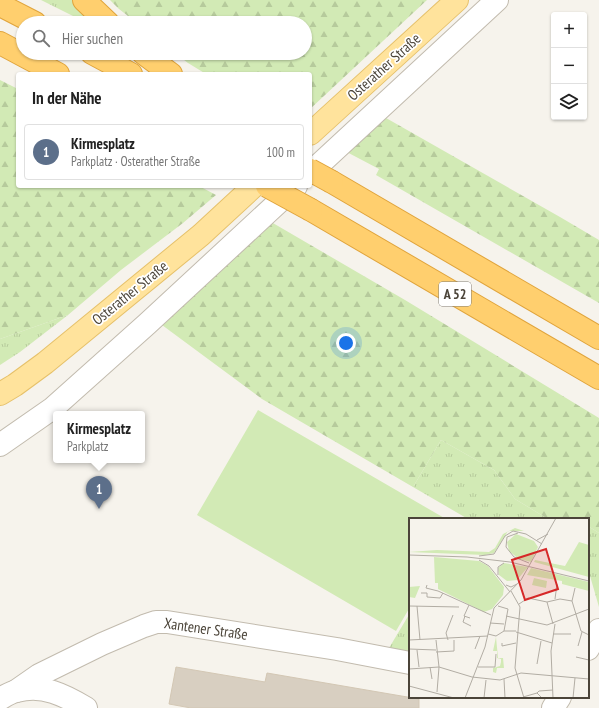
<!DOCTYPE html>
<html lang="de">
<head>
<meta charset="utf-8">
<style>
  :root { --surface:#fff; --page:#f2f2f2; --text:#222; --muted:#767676; --line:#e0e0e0; --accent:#fc3f1d }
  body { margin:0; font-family:"PT Sans Narrow",sans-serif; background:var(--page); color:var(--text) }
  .controls { position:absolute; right:12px; top:12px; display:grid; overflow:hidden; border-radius:4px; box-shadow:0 1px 3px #0004 }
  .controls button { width:36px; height:36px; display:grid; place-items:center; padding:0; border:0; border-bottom:1px solid var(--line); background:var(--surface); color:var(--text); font:20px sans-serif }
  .you { position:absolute; left:346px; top:343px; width:14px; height:14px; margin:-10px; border:3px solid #fff; border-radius:50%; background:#1a73e8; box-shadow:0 0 0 6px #1a73e833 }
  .badge { display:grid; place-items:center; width:26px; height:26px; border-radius:50%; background:var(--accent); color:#fff; font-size:13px; font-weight:700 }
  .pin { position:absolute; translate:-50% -33px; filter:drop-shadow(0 1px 2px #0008) }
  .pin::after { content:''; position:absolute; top:21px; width:14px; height:12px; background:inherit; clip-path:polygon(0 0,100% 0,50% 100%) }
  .popup { position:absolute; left:53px; top:411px; width:92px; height:52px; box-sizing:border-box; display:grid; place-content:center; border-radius:4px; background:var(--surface); filter:drop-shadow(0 1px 3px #0005); font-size:13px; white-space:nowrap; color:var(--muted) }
  .popup b { font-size:15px; color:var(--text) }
  .popup::after { content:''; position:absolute; left:50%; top:100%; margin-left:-8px; border:8px solid transparent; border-top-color:var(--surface) }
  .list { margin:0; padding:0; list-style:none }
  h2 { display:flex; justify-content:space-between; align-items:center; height:52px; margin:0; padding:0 16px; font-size:17px }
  h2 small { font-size:13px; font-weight:400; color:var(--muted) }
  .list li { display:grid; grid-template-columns:26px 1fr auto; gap:12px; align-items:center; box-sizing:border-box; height:56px; margin:0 8px 8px; padding:0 8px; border:1px solid var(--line); border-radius:4px }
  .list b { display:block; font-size:15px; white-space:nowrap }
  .list p { margin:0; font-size:13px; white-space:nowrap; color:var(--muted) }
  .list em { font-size:13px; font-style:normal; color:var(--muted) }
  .icon { flex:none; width:22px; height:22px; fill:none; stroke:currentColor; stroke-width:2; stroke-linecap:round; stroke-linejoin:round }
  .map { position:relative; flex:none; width:599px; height:708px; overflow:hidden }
  .search { position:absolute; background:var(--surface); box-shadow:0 1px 3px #0004; left:16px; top:16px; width:296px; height:44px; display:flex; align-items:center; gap:10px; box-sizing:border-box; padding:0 14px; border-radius:22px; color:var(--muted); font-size:15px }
  .panel { position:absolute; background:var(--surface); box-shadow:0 1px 3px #0004; left:16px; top:72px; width:296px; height:116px; border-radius:4px }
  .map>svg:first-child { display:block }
  .grass { fill:url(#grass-tufts) }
  .forest { fill:url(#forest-firs) }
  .garden { fill:#d2eab5 }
  .building { fill:#d8cfc1; stroke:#d3c7b4 }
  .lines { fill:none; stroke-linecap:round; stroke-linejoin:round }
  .minor-casing { stroke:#c2bbae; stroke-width:24 }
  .major-casing { stroke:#e6c16a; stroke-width:24 }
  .highway-casing { stroke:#e0a43c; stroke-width:24 }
  .minor { stroke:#fff; stroke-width:22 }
  .major { stroke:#ffe39c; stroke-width:22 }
  .highway { stroke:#ffcf6e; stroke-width:22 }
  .highway-bridge-casing { stroke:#e0a43c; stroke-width:24; stroke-linecap:butt }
  .highway-bridge { stroke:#ffcf6e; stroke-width:22 }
  .labels { text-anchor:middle; stroke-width:3.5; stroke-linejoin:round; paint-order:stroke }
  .shield { fill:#fff; stroke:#817c74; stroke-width:1 }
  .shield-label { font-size:14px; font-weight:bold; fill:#4b4439 }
  .street-label { font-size:15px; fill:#4b4439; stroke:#fff }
  .inset-road { fill:none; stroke:#b2ada4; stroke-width:1 }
  .view { fill:#d62828; fill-opacity:0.15; stroke:#d62828; stroke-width:2 }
  .inset-edge { fill:none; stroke:#4b4439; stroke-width:2 }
</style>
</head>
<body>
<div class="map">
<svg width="599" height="708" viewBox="0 0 599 708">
  <defs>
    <pattern id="grass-tufts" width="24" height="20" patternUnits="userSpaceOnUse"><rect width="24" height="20" fill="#d2eab5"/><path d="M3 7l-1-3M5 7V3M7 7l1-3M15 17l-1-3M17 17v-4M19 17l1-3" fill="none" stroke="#b6ca9c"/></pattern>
    <pattern id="forest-firs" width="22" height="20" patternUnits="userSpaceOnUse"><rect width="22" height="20" fill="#d2eab5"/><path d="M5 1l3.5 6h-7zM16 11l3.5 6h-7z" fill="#b6ca9c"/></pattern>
  </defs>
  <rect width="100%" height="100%" fill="#f6f3ec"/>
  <g class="grass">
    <polygon points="41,0 72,0 91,20 90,23 87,23"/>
    <polygon points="68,315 20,352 0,365 0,339"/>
    <polygon points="441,440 494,470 515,499 548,519 557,519 468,519 413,487"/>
    <polygon points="588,526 599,533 599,607 588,569"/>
    <polygon points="410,613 410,654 389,648"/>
  </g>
  <g class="forest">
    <polygon points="110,0 427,0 310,109 310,74 206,74 188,63 175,53 305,53 305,23 137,23 119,9"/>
    <polygon points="0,80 18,89 18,186 199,186 216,195 183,223 121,270 68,315 0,339"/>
    <polygon points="379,114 560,217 599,240 599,303 376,175 379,169 341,149"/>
    <polygon points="266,219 405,300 599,418 599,533 588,526 588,519 548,519 515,499 494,470 441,440 413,487 262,399 162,325"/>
  </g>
  <polygon class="garden" points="258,410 446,519 410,519 410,607 396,631 197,515"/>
  <polygon class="building" points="176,667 265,682 267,673 419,699 419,708 191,708 169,704"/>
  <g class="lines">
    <defs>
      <g id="minor">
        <polyline points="310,173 497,0"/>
        <polyline points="0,445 53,408 147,324 296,186"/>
        <polyline points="588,649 599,630"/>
        <polyline points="16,691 39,675 102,644 144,626 156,622 167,622 337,649 410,663"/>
        <path d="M0 699C5 696 11 692 17 691 43 684 64 695 86 708"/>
        <polyline points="553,708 560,697"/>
      </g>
      <g id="major">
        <polyline points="310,134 457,0"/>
        <polyline points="0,394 15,385 45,363 201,235 254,186"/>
      </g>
      <g id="highway">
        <polyline points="84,0 108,23"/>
        <polyline points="0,5 35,23"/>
        <polyline points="0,43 58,74"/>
        <polyline points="92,53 131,74"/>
        <polyline points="143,53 171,74"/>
        <polyline points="332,182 599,338"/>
        <polyline points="311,210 599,378"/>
      </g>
    </defs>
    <use href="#minor" class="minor-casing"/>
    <use href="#major" class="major-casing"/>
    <use href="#highway" class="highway-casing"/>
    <use href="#minor" class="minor"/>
    <use href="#major" class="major"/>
    <use href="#highway" class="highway"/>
    <defs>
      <g id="highway-bridge">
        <polyline points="310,170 332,182"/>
        <polyline points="267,186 311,210"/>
      </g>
    </defs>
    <use href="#highway-bridge" class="highway-bridge-casing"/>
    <use href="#highway-bridge" class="highway-bridge"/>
  </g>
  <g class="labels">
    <rect class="shield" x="439" y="282" width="32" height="24" rx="3"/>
    <g class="shield-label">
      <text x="455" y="299">A 52</text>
    </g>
    <g class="street-label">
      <text transform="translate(384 67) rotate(-42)" y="5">Osterather Straße</text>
      <text transform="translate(130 293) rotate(-39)" y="5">Osterather Straße</text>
      <text transform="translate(206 629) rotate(8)" y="5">Xantener Straße</text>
    </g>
  </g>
  <g transform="translate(409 518)">
    <rect width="180" height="180" fill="#f6f3ec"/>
    <path d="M87 119 89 140H94L95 150H88L87 155 84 154V150L91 148 92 144V141L88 140V133H84Z" fill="#d2eab5"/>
    <path d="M106 10 115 13H99L85 35 76 37 0 34 28 32 80 34 86 30 94 16ZM107 16 125 23 129 29 122 44 110 41 100 33 98 24ZM170 24 180 27V59L125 44 126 42 156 48ZM95 45 106 47 119 49 108 62 98 63 90 57 89 50ZM122 50 180 64V73L153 66V63L118 57ZM11 68 6 80 0 79V85V69Z" fill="#d2eab5"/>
    <path d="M25 39 70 43 79 48 95 69 94 77 83 91 75 94 29 71V65H26Z" fill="#d2eab5"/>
    <path d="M125 60 138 63 137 70 123 67Z" fill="#d2eab5"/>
    <path class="inset-road" d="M109 15 98 19 97 29 105 39 120 45M128 22 139 16M0 37 58 39 101 44 180 63M70 38 85 36 96 18 104 13 117 16 133 26M70 42 80 48 101 74M89 57V49L95 45M18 67 17 70 29 73 82 97M97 67 102 69 108 66M102 73 111 89 106 150 115 180M12 75H18V79L31 80 34 75M146 81 148 66M163 83 166 70M138 84 144 106M110 86 119 80 138 84 151 81 163 83 172 113 180 117M60 87 55 98 61 100M0 88 50 89M8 88 11 122M89 88 99 91 95 113M56 98 54 104 62 108M97 98 138 107 180 91M81 105 95 106M107 114 143 125M79 116 87 118 95 113H107M144 116H162M0 122 79 118M27 122 30 149 28 174M39 122 37 115 44 97M93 125V128L107 125M169 128 173 114M0 131 27 132M66 131 71 118M8 132 10 149M27 134 45 133V122M167 139 180 142M128 146 132 123M21 149 23 161M69 149H86L87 136M0 151 30 149 63 159M63 159 91 162 112 155 180 161M95 161 96 180M0 168 45 180M114 179 128 175M56 180 76 129 85 90 112 62 147 0M75 180 77 162M133 180 128 175 130 173 144 172M144 180 142 133 146 106M164 180 166 160"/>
    <path class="view" d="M137 31 149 71 116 82 103 42Z"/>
    <rect width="180" height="180" class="inset-edge"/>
  </g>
</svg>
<div class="controls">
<button>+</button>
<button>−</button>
<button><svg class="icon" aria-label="layers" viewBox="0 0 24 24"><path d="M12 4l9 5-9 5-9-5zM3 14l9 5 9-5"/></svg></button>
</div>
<div class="you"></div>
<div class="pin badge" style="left:99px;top:509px;background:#5c6f8a">1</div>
<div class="popup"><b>Kirmesplatz</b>Parkplatz</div>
<div class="search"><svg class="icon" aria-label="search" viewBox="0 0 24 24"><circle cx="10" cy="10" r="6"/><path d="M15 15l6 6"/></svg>Hier suchen</div>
<section class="panel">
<h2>In der Nähe<small></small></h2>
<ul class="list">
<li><span class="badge" style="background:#5c6f8a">1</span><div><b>Kirmesplatz</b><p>Parkplatz · Osterather Straße</p></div><em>100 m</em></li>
</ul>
</section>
</div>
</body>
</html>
